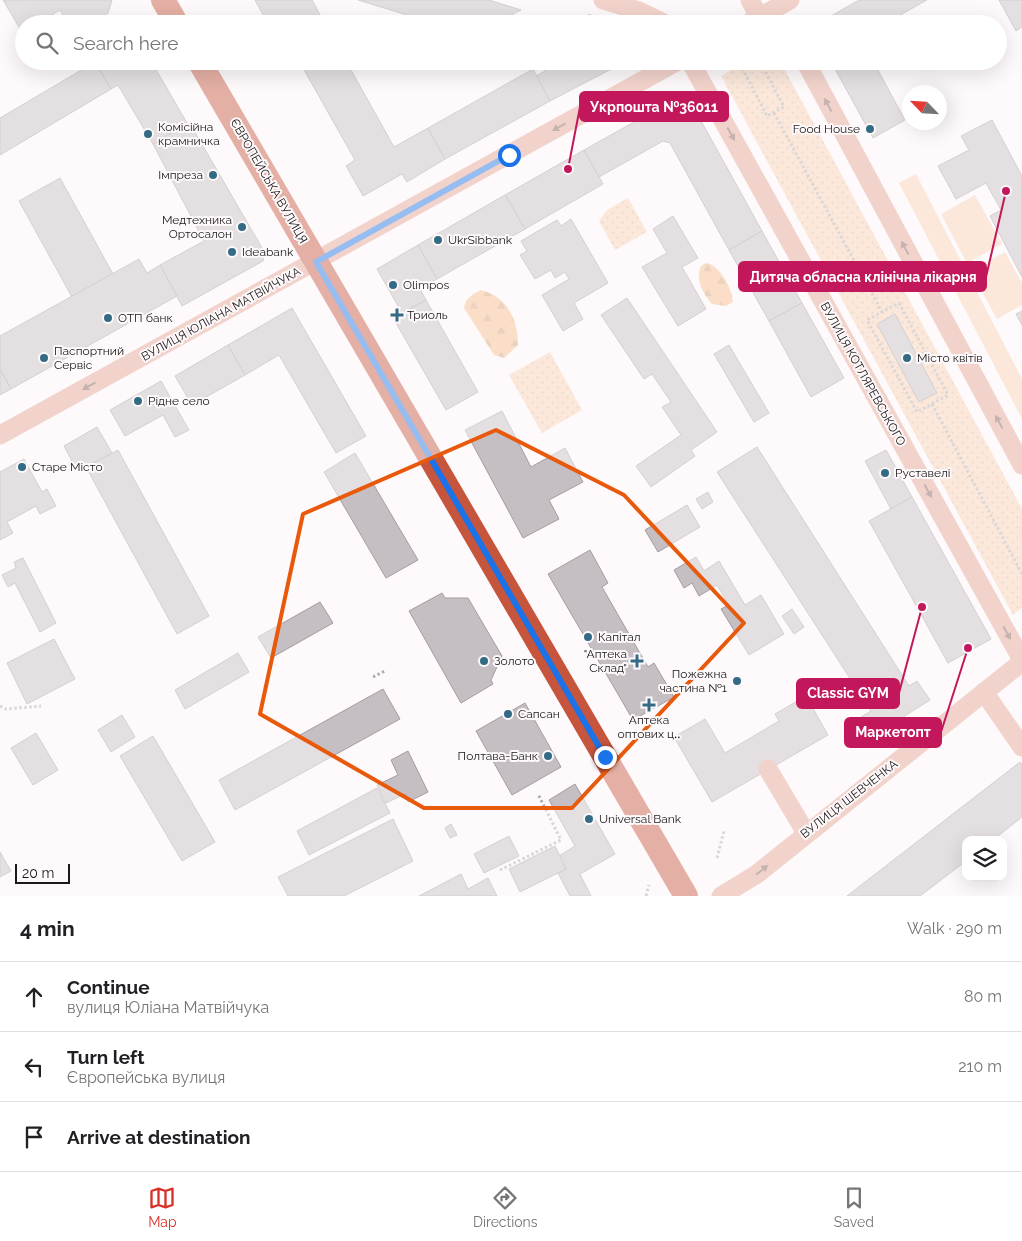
<!DOCTYPE html>
<html lang="en">
<head>
<meta charset="utf-8">
<style>
  :root { --surface:#fff; --page:#f2f2f2; --text:#202124; --muted:#757577; --line:#e0e0e0; --accent:#d93025 }
  body { margin:0; font-family:Raleway,sans-serif; background:var(--page); color:var(--text) }
  .controls { position:absolute; right:15px; bottom:15px; display:grid; overflow:hidden; border-radius:10px; box-shadow:0 5px 20px #0002 }
  .controls button { width:45px; height:45px; display:grid; place-items:center; padding:0; border:0; border-bottom:1px solid var(--line); background:var(--surface); color:var(--text); font:25px sans-serif }
  .compass { position:absolute; left:902px; top:85px; width:45px; height:45px; border-radius:50%; background:var(--surface); box-shadow:0 5px 20px #0002; rotate:295deg }
  .scale { position:absolute; left:15px; bottom:12px; width:55px; box-sizing:border-box; padding-left:5px; border:2px solid #1c191a; border-top:0; font-size:14px; line-height:18px; white-space:nowrap; color:#1c191a; -webkit-text-stroke:4px #fef9fa; paint-order:stroke }
  .stop { position:absolute; width:15px; height:15px; margin:-11px; border:4px solid #1a73e8; border-radius:50%; background:#fff }
  .stop.end { background:#1a73e8; border-color:#fff; box-shadow:0 1px 5px #0008 }
  .list { margin:0; padding:0; list-style:none }
  h2 { display:flex; justify-content:space-between; align-items:center; height:65px; margin:0; padding:0 20px; font-size:21px }
  h2 small { font-size:16px; font-weight:400; color:var(--muted) }
  .list li { display:grid; grid-template-columns:32px 1fr auto; gap:15px; align-items:center; box-sizing:border-box; height:70px; padding:0 20px; border-top:1px solid var(--line) }
  .list b { display:block; font-size:19px; white-space:nowrap }
  .list p { margin:0; font-size:16px; white-space:nowrap; color:var(--muted) }
  .list em { font-size:16px; font-style:normal; color:var(--muted) }
  .icon { flex:none; width:28px; height:28px; fill:none; stroke:currentColor; stroke-width:2; stroke-linecap:round; stroke-linejoin:round }
  .map { position:relative; flex:none; width:1022px; height:896px; overflow:hidden }
  .search { position:absolute; background:var(--surface); box-shadow:0 5px 20px #0002; left:15px; right:15px; top:15px; height:55px; display:flex; align-items:center; gap:12px; box-sizing:border-box; padding:0 18px; border-radius:28px; color:var(--muted); font-size:19px }
  .sheet { height:275px; background:var(--surface) }
  nav { display:flex; justify-content:space-around; align-items:center; box-sizing:border-box; height:70px; border-top:1px solid var(--line); background:var(--surface); font-size:14px; color:var(--muted) }
  nav a { display:grid; justify-items:center; gap:2px }
  nav .on { color:var(--accent) }
  .map>svg:first-child { display:block }
  .green { fill:#f8d3b5 }
  .forest { fill:url(#forest-firs) }
  .park { fill:url(#park-dots) }
  .building { fill:#c5bfc3; stroke:#a39da1 }
  .lines { fill:none; stroke-linecap:round; stroke-linejoin:round }
  .path { stroke:#b1adae; stroke-width:3; stroke-dasharray:2.5 2.5; stroke-linecap:butt }
  .minor { stroke:#e4a495; stroke-width:19 }
  .major { stroke:#c5553d; stroke-width:24 }
  .oneway { fill:#805e58 }
  .route { stroke:#1a73e8; stroke-width:6 }
  .marked { fill:none; stroke:#e8590c; stroke-width:4; stroke-linejoin:round }
  .poi-dot { fill:#336a85; stroke:#fef9fa; stroke-width:2 }
  .labels { text-anchor:middle; stroke-width:4; stroke-linejoin:round; paint-order:stroke }
  .poi-label { font-size:12px; fill:#1c191a; stroke:#fef9fa; text-anchor:start }
  .street-label { font-size:12px; fill:#1c191a; stroke:#fef9fa }
  .leader { fill:none; stroke:#c2185b; stroke-width:2 }
  .callout-dot { fill:#c2185b; stroke:#fef9fa; stroke-width:2 }
  .callout { fill:#c2185b; stroke:#c2185b; stroke-width:2 }
  .callout-label { font-size:14px; text-anchor:middle; font-weight:bold; fill:#fff }
</style>
</head>
<body>
<div class="map">
<svg width="1022" height="896" viewBox="0 0 1022 896">
  <defs>
    <pattern id="forest-firs" width="22" height="20" patternUnits="userSpaceOnUse" patternTransform="scale(1.25)"><rect width="22" height="20" fill="#f8bd8d"/><path d="M5 1l3.5 6h-7zM16 11l3.5 6h-7z" fill="#d4a279"/></pattern>
    <pattern id="park-dots" width="8" height="8" patternUnits="userSpaceOnUse" patternTransform="scale(1.25)"><rect width="8" height="8" fill="#f8d3b5"/><path d="M2 2h.1M6 6h.1" fill="none" stroke="#d4b59b" stroke-width="1.8" stroke-linecap="round"/></pattern>
  </defs>
  <rect width="100%" height="100%" fill="#fef9fa"/>
  <g class="green">
    <polygon points="916,174 1022,379 1022,419 899,183"/>
    <polygon points="975,195 1002,244 967,263 941,214"/>
    <polygon points="1005,252 1022,283 1022,305 997,319 970,270"/>
  </g>
  <g class="forest">
    <path d="M706 263C720 265 732 289 733 302L726 306 712 304C703 294 695 279 701 266Z"/>
    <path d="M481 290C507 297 518 319 518 345L504 358 494 355 464 308C465 298 473 294 481 290Z"/>
  </g>
  <g class="park">
    <polygon points="748,61 780,61 1022,509 1022,608 1013,615 721,76"/>
    <polygon points="628,198 647,232 615,250 599,221 607,210"/>
    <polygon points="550,352 582,410 542,433 509,375"/>
  </g>
  <g class="building">
    <polygon points="3,0 112,0 108,13 88,24 68,24 60,10 37,24 24,24 24,31 22,32"/>
    <polygon points="255,0 312,0 325,24 268,24"/>
    <polygon points="358,0 489,0 521,10 499,21 498,24 404,24 407,15"/>
    <polygon points="927,0 884,24 817,24 859,0"/>
    <polygon points="999,0 1022,0 1022,27 1016,31"/>
    <polygon points="590,14 595,24 573,24"/>
    <polygon points="110,61 151,61 187,123 153,144 118,85 111,89 99,68"/>
    <polygon points="299,61 346,61 394,147 428,128 445,159 407,182 402,174 363,196 346,166 355,160"/>
    <polygon points="540,61 615,61 617,66 550,101 536,76 545,71"/>
    <polygon points="835,61 873,61 905,120 873,138 835,69 838,68"/>
    <polygon points="949,61 964,61 952,67"/>
    <polygon points="95,62 111,89 0,155 0,118"/>
    <polygon points="533,69 550,101 445,159 428,128"/>
    <polygon points="659,108 700,119 762,231 729,250 670,143 663,141 599,177 584,150"/>
    <polygon points="992,120 1022,176 1022,277 990,216 1001,210 986,183 956,199 938,166 969,150 961,136"/>
    <polygon points="187,123 192,127 265,253 263,261 182,306 160,265 204,241 153,144"/>
    <polygon points="584,150 603,184 525,229 505,195"/>
    <polygon points="60,178 113,274 72,297 19,201"/>
    <polygon points="505,195 525,229 437,279 418,245"/>
    <polygon points="673,216 698,258 682,267 706,309 678,326 642,267 667,253 653,229"/>
    <polygon points="571,219 608,283 574,303 583,319 563,331 542,295 569,279 565,272 555,278 551,270 535,279 520,255 527,251 521,241 557,220 561,226"/>
    <polygon points="762,231 802,303 769,321 729,250"/>
    <polygon points="418,245 437,279 420,289 426,300 402,313 377,269"/>
    <polygon points="139,259 147,273 160,265 177,296 11,389 0,369 0,336"/>
    <polygon points="627,298 717,432 691,450 695,456 651,487 636,466 681,435 662,407 671,402 652,374 644,379 601,315"/>
    <polygon points="426,300 478,392 446,410 392,316 401,311 402,313"/>
    <polygon points="802,303 844,378 811,397 769,321"/>
    <polygon points="292,308 366,436 336,453 279,355 245,375 228,345"/>
    <polygon points="1022,311 1022,325 1016,314"/>
    <polygon points="895,314 937,393 919,402 877,324"/>
    <polygon points="228,345 245,375 192,405 175,376"/>
    <polygon points="729,345 769,413 754,422 714,354"/>
    <polygon points="0,369 11,389 0,395"/>
    <polygon points="161,381 189,430 175,437 163,415 125,436 110,410"/>
    <polygon points="502,411 531,467 565,448 583,482 549,500 559,519 523,538 465,430"/>
    <polygon points="97,427 112,453 78,472 64,446"/>
    <polygon points="757,447 909,686 917,681 930,700 873,736 861,717 871,711 717,472"/>
    <polygon points="118,450 209,616 177,634 86,467"/>
    <polygon points="886,450 912,497 891,509 865,461"/>
    <polygon points="355,453 418,560 386,578 324,472"/>
    <polygon points="24,459 42,492 47,489 56,506 40,514 36,506 7,522 13,533 0,540 0,472"/>
    <polygon points="708,492 713,502 702,509 696,499"/>
    <polygon points="912,497 991,639 948,663 869,521"/>
    <polygon points="687,505 700,527 658,552 645,530"/>
    <polygon points="590,550 608,583 602,587 648,667 654,663 674,697 633,720 548,574"/>
    <polygon points="696,557 704,571 719,561 745,605 761,595 784,634 749,655 721,609 729,605 717,585 699,596 692,583 684,588 674,570"/>
    <polygon points="23,558 56,623 40,632 15,583 8,587 2,575 16,568 14,562"/>
    <polygon points="442,593 445,598 468,598 502,656 491,680 493,684 461,703 409,611"/>
    <polygon points="320,602 333,623 271,658 258,637"/>
    <polygon points="792,609 804,627 794,634 782,616"/>
    <polygon points="54,639 75,679 27,704 7,663"/>
    <polygon points="238,653 249,672 185,709 175,690"/>
    <polygon points="383,689 400,719 235,810 219,780"/>
    <polygon points="806,696 828,735 712,802 674,737 705,719 725,753 779,721 775,714"/>
    <polygon points="525,703 561,767 512,795 476,731"/>
    <polygon points="122,715 135,737 111,752 98,730"/>
    <polygon points="36,733 58,770 33,785 11,748"/>
    <polygon points="153,736 215,842 182,861 120,756"/>
    <polygon points="408,751 428,792 408,802 405,794 386,803 377,785 398,775 391,760"/>
    <polygon points="1020,762 1022,765 1022,817 993,840 966,840 966,861 920,896 847,896"/>
    <polygon points="575,784 615,854 580,874 591,896 570,896 558,873 566,869 559,856 575,846 549,800"/>
    <polygon points="377,788 390,813 309,855 297,831"/>
    <polygon points="393,819 413,861 344,896 288,896 278,877"/>
    <polygon points="451,824 457,835 450,838 445,828"/>
    <polygon points="509,836 519,856 484,873 474,854"/>
    <polygon points="555,846 566,869 520,892 509,869"/>
    <polygon points="0,852 11,871 0,877"/>
    <polygon points="461,874 468,889 488,878 497,896 419,896"/>
  </g>
  <g class="lines">
    <g class="path">
      <polyline points="740,64 767,116 784,107 760,61"/>
      <polyline points="774,113 882,312"/>
      <polygon points="899,303 948,395 917,412 867,320"/>
      <polyline points="932,404 1022,574"/>
      <polyline points="373,677 385,671"/>
      <polyline points="0,706 6,709 41,706"/>
      <polyline points="717,858 724,831"/>
      <polyline points="500,870 561,840 538,794"/>
      <polyline points="646,896 649,885"/>
    </g>
    <g class="minor">
      <polyline points="603,0 639,11 666,24"/>
      <polyline points="750,0 759,17"/>
      <polyline points="747,24 790,0"/>
      <polyline points="690,61 1022,660"/>
      <polyline points="805,61 1022,465"/>
      <polyline points="0,435 678,61"/>
      <polyline points="984,692 1022,747"/>
      <polyline points="768,769 806,833"/>
      <polyline points="721,896 757,874 1022,662"/>
    </g>
    <g class="major">
      <polyline points="163,0 177,24"/>
      <polyline points="199,61 686,896"/>
    </g>
  </g>
  <defs><path id="oneway-solid" d="M-6-.8H1V-3.2L6.5 0L1 3.2V.8H-6Z" transform="scale(1.25)"/></defs>
  <g class="oneway">
    <use href="#oneway-solid" transform="translate(828 105) rotate(-118)"/>
    <use href="#oneway-solid" transform="translate(559 127) rotate(151)"/>
    <use href="#oneway-solid" transform="translate(731 134) rotate(61)"/>
    <use href="#oneway-solid" transform="translate(905 248) rotate(-118)"/>
    <use href="#oneway-solid" transform="translate(89 386) rotate(151)"/>
    <use href="#oneway-solid" transform="translate(999 422) rotate(-118)"/>
    <use href="#oneway-solid" transform="translate(928 491) rotate(61)"/>
    <use href="#oneway-solid" transform="translate(1007 633) rotate(61)"/>
    <use href="#oneway-solid" transform="translate(762 870) rotate(-39)"/>
  </g>
  <g class="lines">
    <polyline class="route" points="509,155 316,262 605,757"/>
  </g>
  <path d="M0 0H1022V896H0ZM496 430 624 495 744 623 572 808H424L260 714 303 514Z" fill="#fef9fa" fill-opacity=".55" fill-rule="evenodd"/>
  <path class="marked" d="M496 430 624 495 744 623 572 808H424L260 714 303 514Z"/>
  <g class="poi-dot">
    <circle cx="870" cy="129" r="5"/>
    <circle cx="148" cy="134" r="5"/>
    <circle cx="213" cy="175" r="5"/>
    <circle cx="242" cy="227" r="5"/>
    <circle cx="438" cy="240" r="5"/>
    <circle cx="232" cy="252" r="5"/>
    <circle cx="393" cy="285" r="5"/>
    <path d="M394.5 307.5h5v5h5v5h-5v5h-5v-5h-5v-5h5z"/>
    <circle cx="108" cy="318" r="5"/>
    <circle cx="44" cy="358" r="5"/>
    <circle cx="907" cy="358" r="5"/>
    <circle cx="138" cy="401" r="5"/>
    <circle cx="22" cy="467" r="5"/>
    <circle cx="885" cy="473" r="5"/>
    <circle cx="588" cy="637" r="5"/>
    <circle cx="484" cy="661" r="5"/>
    <path d="M634.5 653.5h5v5h5v5h-5v5h-5v-5h-5v-5h5z"/>
    <circle cx="737" cy="681" r="5"/>
    <path d="M646.5 697.5h5v5h5v5h-5v5h-5v-5h-5v-5h5z"/>
    <circle cx="508" cy="714" r="5"/>
    <circle cx="548" cy="756" r="5"/>
    <circle cx="589" cy="819" r="5"/>
  </g>
  <g class="labels">
    <g class="poi-label">
      <text x="158" y="131">Комісійна<tspan x="158" dy="14">крамничка</tspan></text>
      <text x="860" y="133" text-anchor="end">Food House</text>
      <text x="203" y="179" text-anchor="end">Імпреза</text>
      <text x="232" y="224" text-anchor="end">Медтехника<tspan x="232" dy="14">Ортосалон</tspan></text>
      <text x="448" y="244">UkrSibbank</text>
      <text x="242" y="256">Ideabank</text>
      <text x="403" y="289">Olimpos</text>
      <text x="407" y="319">Триоль</text>
      <text x="118" y="322">ОТП банк</text>
      <text x="54" y="355">Паспортний<tspan x="54" dy="14">Сервіс</tspan></text>
      <text x="917" y="362">Місто квітів</text>
      <text x="148" y="405">Рідне село</text>
      <text x="32" y="471">Старе Місто</text>
      <text x="895" y="477">Руставелі</text>
      <text x="598" y="641">Капітал</text>
      <text x="627" y="658" text-anchor="end">"Аптека<tspan x="627" dy="14">Склад"</tspan></text>
      <text x="494" y="665">Золото</text>
      <text x="727" y="678" text-anchor="end">Пожежна<tspan x="727" dy="14">частина №1</tspan></text>
      <text x="518" y="718">Сапсан</text>
      <text x="649" y="724" text-anchor="middle">Аптека<tspan x="649" dy="14">оптових ц‥</tspan></text>
      <text x="538" y="760" text-anchor="end">Полтава-Банк</text>
      <text x="599" y="823">Universal Bank</text>
    </g>
    <g class="street-label">
      <text transform="translate(269 181) rotate(60)" y="4">ЄВРОПЕЙСЬКА ВУЛИЦЯ</text>
      <text transform="translate(221 314) rotate(-29)" y="4">ВУЛИЦЯ ЮЛІАНА МАТВІЙЧУКА</text>
      <text transform="translate(863 374) rotate(61)" y="4">ВУЛИЦЯ КОТЛЯРЕВСЬКОГО</text>
      <text transform="translate(849 799) rotate(-38)" y="4">ВУЛИЦЯ ШЕВЧЕНКА</text>
    </g>
  </g>
  <path class="leader" d="M568 169L580 107M1006 191L986 277M922 607L899 693M968 648L941 732"/>
  <g class="callout-dot">
    <circle cx="568" cy="169" r="5"/>
    <circle cx="1006" cy="191" r="5"/>
    <circle cx="922" cy="607" r="5"/>
    <circle cx="968" cy="648" r="5"/>
  </g>
  <g class="callout">
    <rect x="580" y="92" width="148" height="29" rx="5"/>
    <rect x="739" y="262" width="247" height="29" rx="5"/>
    <rect x="797" y="679" width="102" height="29" rx="5"/>
    <rect x="845" y="718" width="96" height="29" rx="5"/>
  </g>
  <g class="callout-label">
    <text x="654" y="112">Укрпошта №36011</text>
    <text x="863" y="282">Дитяча обласна клінічна лікарня</text>
    <text x="848" y="698">Classic GYM</text>
    <text x="893" y="737">Маркетопт</text>
  </g>
</svg>
<div class="controls">
<button><svg class="icon" aria-label="layers" viewBox="0 0 24 24"><path d="M12 4l9 5-9 5-9-5zM3 14l9 5 9-5"/></svg></button>
</div>
<svg class="compass" viewBox="-18 -18 36 36"><path d="M0-13l5 13h-10z" fill="#e53935"/><path d="M0 13l5-13h-10z" fill="#757577"/></svg>
<div class="scale">20 m</div>
<div class="stop" style="left:509px;top:155px"></div>
<div class="stop end" style="left:605px;top:757px"></div>
<div class="search"><svg class="icon" aria-label="search" viewBox="0 0 24 24"><circle cx="10" cy="10" r="6"/><path d="M15 15l6 6"/></svg>Search here</div>
</div>
<section class="sheet">
<h2>4 min<small>Walk · 290 m</small></h2>
<ul class="list">
<li><svg class="icon" aria-label="ahead" viewBox="0 0 24 24"><path d="M12 20V5M6 11l6-6 6 6"/></svg><div><b>Continue</b><p>вулиця Юліана Матвійчука</p></div><em>80 m</em></li>
<li><svg class="icon" aria-label="left" viewBox="0 0 24 24"><path d="M17 20v-9H6M10 6l-5 5 5 5"/></svg><div><b>Turn left</b><p>Європейська вулиця</p></div><em>210 m</em></li>
<li><svg class="icon" aria-label="arrive" viewBox="0 0 24 24"><path d="M6 21V4h12l-3 4 3 4H6"/></svg><div><b>Arrive at destination</b></div></li>
</ul>
</section>
<nav>
<a class="on"><svg class="icon" aria-label="map" viewBox="0 0 24 24"><path d="M3 6l6-2 6 2 6-2v14l-6 2-6-2-6 2zM9 4v14M15 6v14"/></svg>Map</a>
<a><svg class="icon" aria-label="directions" viewBox="0 0 24 24"><path d="M12 3l9 9-9 9-9-9zM9 14v-3h6M13 9l2 2-2 2"/></svg>Directions</a>
<a><svg class="icon" aria-label="saved" viewBox="0 0 24 24"><path d="M7 4h10v16l-5-4-5 4z"/></svg>Saved</a>
</nav>
</body>
</html>
